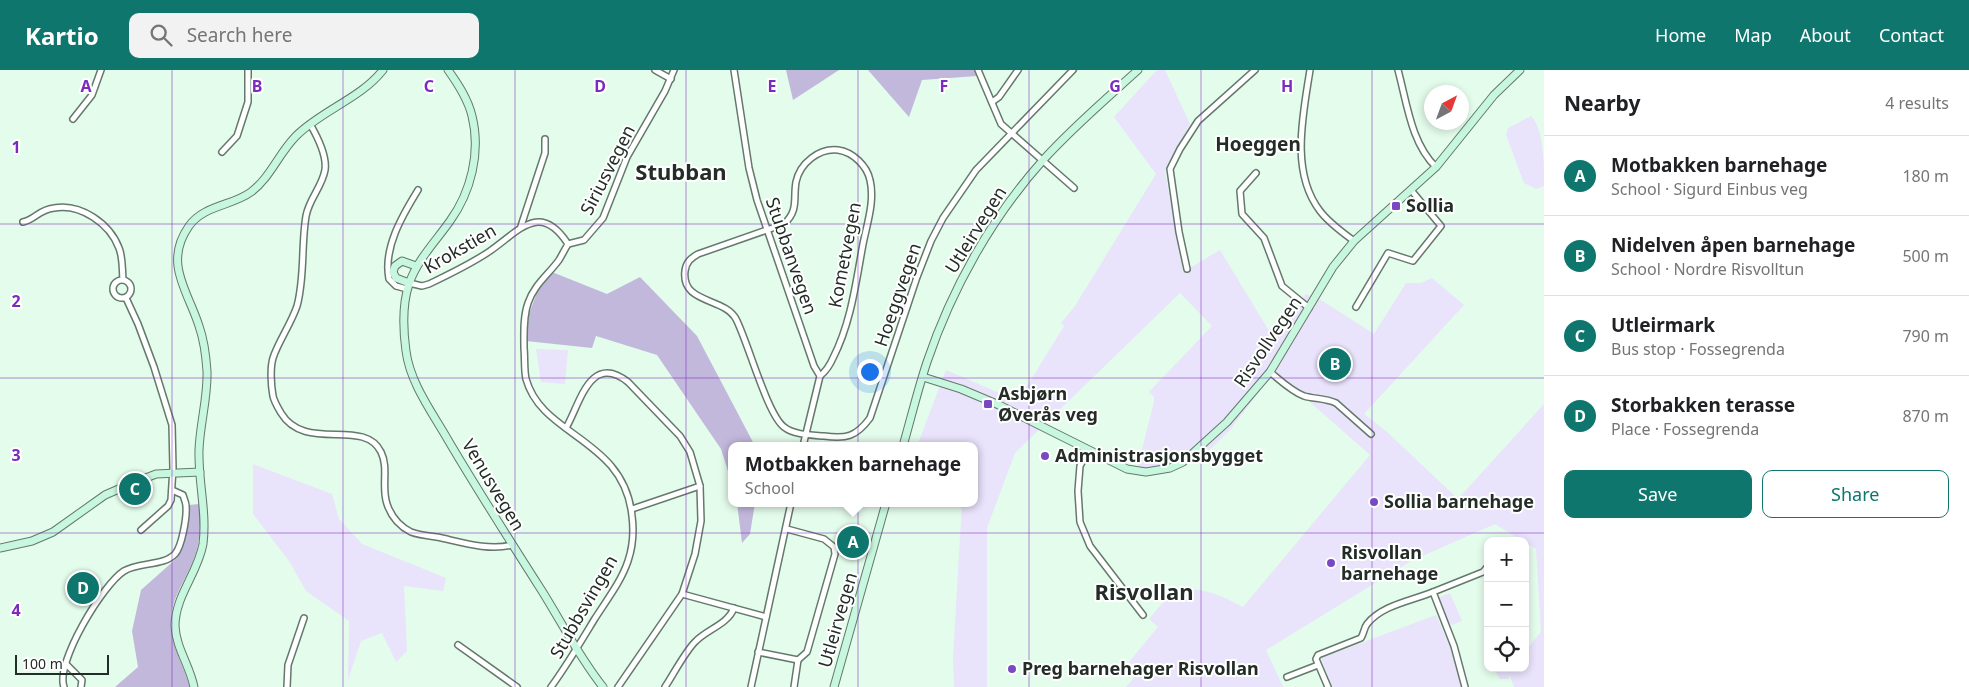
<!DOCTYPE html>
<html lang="en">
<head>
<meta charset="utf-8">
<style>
  :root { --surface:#fff; --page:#f2f2f2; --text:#202124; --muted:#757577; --line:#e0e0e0; --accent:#0f766e }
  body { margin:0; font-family:"Noto Sans",sans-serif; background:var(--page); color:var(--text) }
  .controls { position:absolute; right:15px; bottom:15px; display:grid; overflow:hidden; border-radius:10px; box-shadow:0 2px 8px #0003 }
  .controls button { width:45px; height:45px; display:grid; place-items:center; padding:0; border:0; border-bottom:1px solid var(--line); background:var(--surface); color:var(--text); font:25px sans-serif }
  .compass { position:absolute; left:1424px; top:15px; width:45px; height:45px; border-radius:50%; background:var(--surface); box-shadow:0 2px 8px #0003; rotate:41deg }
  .scale { position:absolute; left:15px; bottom:12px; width:94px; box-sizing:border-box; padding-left:5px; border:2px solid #232c26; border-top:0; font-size:14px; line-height:18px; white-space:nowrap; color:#232c26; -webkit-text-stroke:4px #fff; paint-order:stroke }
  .you { position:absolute; left:869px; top:301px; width:18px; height:18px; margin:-12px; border:4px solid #fff; border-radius:50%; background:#1a73e8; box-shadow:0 0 0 8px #1a73e833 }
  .badge { display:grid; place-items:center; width:32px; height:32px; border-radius:50%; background:var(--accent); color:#fff; font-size:16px; font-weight:700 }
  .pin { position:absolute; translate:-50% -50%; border:2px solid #fff; box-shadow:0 1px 5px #0006 }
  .popup { position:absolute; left:728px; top:372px; width:250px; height:65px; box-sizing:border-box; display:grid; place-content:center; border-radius:10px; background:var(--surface); filter:drop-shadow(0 1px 4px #0005); font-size:16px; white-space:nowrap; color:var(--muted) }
  .popup b { font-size:19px; color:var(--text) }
  .popup::after { content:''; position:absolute; left:50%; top:100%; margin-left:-10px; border:10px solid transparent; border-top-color:var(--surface) }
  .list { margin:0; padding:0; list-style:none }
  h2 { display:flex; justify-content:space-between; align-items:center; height:65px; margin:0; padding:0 20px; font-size:21px }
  h2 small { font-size:16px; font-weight:400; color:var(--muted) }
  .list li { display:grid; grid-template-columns:32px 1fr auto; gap:15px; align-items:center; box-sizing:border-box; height:80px; padding:0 20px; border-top:1px solid var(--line) }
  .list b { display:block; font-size:19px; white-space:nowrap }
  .list p { margin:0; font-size:16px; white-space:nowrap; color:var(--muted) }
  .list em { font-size:16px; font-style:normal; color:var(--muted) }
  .actions { display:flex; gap:10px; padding:15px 20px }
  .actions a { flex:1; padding:11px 0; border:1px solid var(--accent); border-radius:10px; text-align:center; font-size:18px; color:var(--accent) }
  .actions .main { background:var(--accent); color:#fff }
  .icon { flex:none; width:28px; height:28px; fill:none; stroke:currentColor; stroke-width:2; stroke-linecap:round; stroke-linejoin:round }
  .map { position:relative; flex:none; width:1544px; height:617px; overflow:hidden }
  header { display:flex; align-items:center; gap:30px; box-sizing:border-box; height:70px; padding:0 25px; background:var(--accent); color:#fff }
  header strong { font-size:24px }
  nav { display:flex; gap:28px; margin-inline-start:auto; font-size:18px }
  .search { width:350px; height:45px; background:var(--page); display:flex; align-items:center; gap:12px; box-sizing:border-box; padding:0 18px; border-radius:10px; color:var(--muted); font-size:19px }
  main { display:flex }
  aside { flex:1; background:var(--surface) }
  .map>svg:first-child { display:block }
  .green { fill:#e9e3fb }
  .forest { fill:#c2b8dc }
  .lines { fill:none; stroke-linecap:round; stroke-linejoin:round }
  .street-casing { stroke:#64796b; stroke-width:8 }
  .secondary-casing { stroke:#64796b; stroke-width:9 }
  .street { stroke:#fff; stroke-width:5 }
  .secondary { stroke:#c8f7df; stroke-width:7 }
  .grid { fill:none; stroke:#7b2cbf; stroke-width:1; stroke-opacity:0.55 }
  .poi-dot { fill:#7949c1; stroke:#fff; stroke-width:2 }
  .labels { text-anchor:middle; stroke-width:4; stroke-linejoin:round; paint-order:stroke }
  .street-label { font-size:18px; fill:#232c26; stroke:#fff }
  .poi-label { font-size:18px; font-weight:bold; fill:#232c26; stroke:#fff; text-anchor:start }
  .neighbourhood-label { font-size:19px; font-weight:bold; fill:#232c26; stroke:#fff }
  .district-label { font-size:22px; font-weight:bold; fill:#232c26; stroke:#fff }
  .grid-label { font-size:16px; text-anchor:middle; font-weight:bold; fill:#7b2cbf; stroke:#fff; stroke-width:4; stroke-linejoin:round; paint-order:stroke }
</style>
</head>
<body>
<header>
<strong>Kartio</strong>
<div class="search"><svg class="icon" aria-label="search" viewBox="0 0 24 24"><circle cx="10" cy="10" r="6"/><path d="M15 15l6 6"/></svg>Search here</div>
<nav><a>Home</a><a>Map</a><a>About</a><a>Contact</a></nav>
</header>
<main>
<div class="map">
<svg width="1544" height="617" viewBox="0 0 1544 617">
  <rect width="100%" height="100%" fill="#e4fcec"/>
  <g class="green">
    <path d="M1157 0H1165L1190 54 1165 102 1183 202 1220 180 1274 269 1306 224 1321 230 1374 264 1406 213H1421L1432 208 1464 235 1364 344 1386 361 1458 429 1544 334V617H1514L1510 606 1508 609H1500L1495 601 1496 598H1525V581L1541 562 1536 479 1525 473V471H1522L1495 454 1411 491 1266 580 1283 617H1126L1138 603 1129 592 1158 557 1149 549 1174 519C1202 517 1219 524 1243 537L1370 385 1303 326 1272 305 1230 360 1200 389 1172 401 1137 399 1154 332V327L1149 322 1212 256 1180 223 1015 383 987 458V617H954L953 587 962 433H974V376H917L946 300 1018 331 1064 256 1061 253 1075 236 1156 104 1114 47Z"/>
    <path d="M1531 46C1544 58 1544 96 1544 116L1536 119 1524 113 1506 65 1508 58Z"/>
    <polygon points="536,279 568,280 565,314 541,312"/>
    <polygon points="253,394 332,424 339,449 362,474 446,508 443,521 404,516 407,581 396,592 382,563 361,571 348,610 349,551 306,521 289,491 253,444"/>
    <polygon points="1450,523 1462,551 1452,555 1447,551 1438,528"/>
    <polygon points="1436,545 1451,579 1461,617 1332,617 1321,588"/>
  </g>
  <g class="forest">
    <polygon points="786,0 839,0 793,30"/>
    <polygon points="868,0 974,0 977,6 922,10 909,47"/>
    <polygon points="552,202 607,224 640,207 697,266 755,376 732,376 732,414 721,379 657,285 596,266 592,278 526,271 529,244 539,217"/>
    <polygon points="737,433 755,433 750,464 742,473"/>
    <path d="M199 434C200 453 201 473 193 491 185 511 171 529 171 551 170 575 184 595 190 617H115L138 597 132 561 141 520 177 488 184 465 189 435Z"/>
  </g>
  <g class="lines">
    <defs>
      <g id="street">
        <polyline points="655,0 671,9"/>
        <polyline points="734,0 749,98 757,130 814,296 820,306 803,376"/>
        <polyline points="978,0 1001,54 1074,118"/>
        <path d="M1310 0C1303 45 1290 102 1320 141 1329 153 1342 162 1354 171"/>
        <path d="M1398 0C1407 33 1411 73 1436 97"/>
        <polyline points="992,32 999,27 1018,0"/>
        <polyline points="73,49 92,25 101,0"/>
        <path d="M310 54C317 66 327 86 325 100 322 117 309 129 306 146 301 175 305 207 297 236 291 254 278 272 273 288 270 298 271 315 273 326 274 331 278 338 281 343 305 383 364 347 381 382 389 398 381 417 387 434 391 446 399 456 411 462 419 465 429 466 437 467 461 472 488 481 512 475"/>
        <polyline points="222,82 237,66 248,32 248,0"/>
        <polyline points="1256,103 1240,121 1242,144 1264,168 1282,216 1309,238"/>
        <path d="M23 152C36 149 38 140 54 138 81 133 110 154 119 178 123 188 122 199 123 209"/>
        <polyline points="521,156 545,83 545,69"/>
        <polyline points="568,174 584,170 603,148 627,87 665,21 674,0"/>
        <polyline points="1187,199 1179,162 1170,99 1180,79 1198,51 1255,0"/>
        <circle cx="122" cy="219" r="9"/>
        <path d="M409 213 422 216 429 214C450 204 471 194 490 181 519 161 540 131 568 174 565 179 562 185 559 190 548 205 534 215 528 233 523 247 524 264 524 278 525 288 524 300 526 309 542 367 624 368 632 446 634 461 633 476 628 491 621 512 606 531 594 550 580 573 567 595 551 617"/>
        <path d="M407 219 396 216 389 209C383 178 402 146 418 120"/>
        <polyline points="126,228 138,254 154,297 172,355 173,398 171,430 168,436 141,460"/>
        <polyline points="1356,237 1388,183 1413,191 1441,156 1411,120"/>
        <path d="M1270 302C1280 310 1291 321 1304 326 1314 329 1325 328 1336 333L1371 364"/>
        <path d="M820 306C826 301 830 295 833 288 851 253 856 212 863 174 867 154 875 131 870 110 867 96 853 82 838 80 819 78 800 93 796 112 793 129 799 140 784 154L698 184C691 188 686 192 685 201 681 234 724 227 736 249 748 272 767 344 784 357 794 365 811 365 824 366 846 369 856 367 870 348L917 207 931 171 943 148 976 100 1073 0"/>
        <path d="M566 358C580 334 590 282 628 312L680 366 690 382 700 416 701 451 695 484 682 524 618 617"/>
        <polyline points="1088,381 1080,396 1078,421 1080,452 1090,476 1143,545"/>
        <polyline points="632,439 700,416"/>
        <polyline points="682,524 766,547"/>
        <polyline points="458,575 517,617"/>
        <polyline points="758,582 798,590 807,582 835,484 834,477 824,469 787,459"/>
        <polyline points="66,594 82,610 81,617"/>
        <polyline points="1287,607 1318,595"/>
        <path d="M64 617C55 593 103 514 124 501 139 492 164 496 175 484 182 476 187 447 186 436 186 432 184 429 183 425L172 420"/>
        <polyline points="287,617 288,595 304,548"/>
        <path d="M665 617C673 605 686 580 696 571 708 559 728 554 734 538"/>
        <polyline points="751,617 791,433"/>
        <polyline points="794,617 798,590"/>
        <path d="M1328 617 1316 589 1318 585 1361 568C1364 563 1364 558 1367 554 1382 535 1411 531 1433 522"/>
        <polyline points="1465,617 1454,576 1433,522 1483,502 1488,496"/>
      </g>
      <g id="secondary">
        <path d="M448 0C458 14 468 29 472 46 481 82 471 122 450 151 436 171 417 190 409 214 402 235 403 259 406 281 410 313 432 342 448 370 478 421 510 471 542 521 562 553 579 587 603 617"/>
        <polyline points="409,213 396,208 393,202 395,196 402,191 416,196"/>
        <polyline points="923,307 961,319 999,335 1127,399 1146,402 1170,398 1183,392 1227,352 1270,302 1333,197 1354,171 1436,97 1494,25 1520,0"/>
        <path d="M903 376C911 348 918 319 927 292 952 218 992 147 1044 89 1073 57 1106 29 1138 0"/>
        <polyline points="0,478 32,471 53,462 105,425 128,415 156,404 200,402"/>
        <path d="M194 617C190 596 176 578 175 556 175 526 198 503 203 474 207 441 198 412 199 380 200 353 208 327 207 301 206 286 204 270 199 256 188 221 163 193 189 156 204 135 232 136 251 122 270 108 279 83 296 66 322 40 360 29 383 0"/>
        <polyline points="834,617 886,433"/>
      </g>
    </defs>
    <use href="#street" class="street-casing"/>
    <use href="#secondary" class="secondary-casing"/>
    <use href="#street" class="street"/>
    <use href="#secondary" class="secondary"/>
  </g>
  <path class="grid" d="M172 0V617M343 0V617M515 0V617M686 0V617M858 0V617M1029 0V617M1201 0V617M1372 0V617M0 154H1544M0 308H1544M0 463H1544"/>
  <g class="poi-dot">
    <rect x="1391" y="131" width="10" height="10" rx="2.5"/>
    <rect x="983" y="329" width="10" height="10" rx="2.5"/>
    <circle cx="1045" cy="386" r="5"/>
    <circle cx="1374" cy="432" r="5"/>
    <circle cx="1331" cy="493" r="5"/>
    <circle cx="1012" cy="599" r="5"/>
  </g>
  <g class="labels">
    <g class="street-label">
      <text transform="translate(608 100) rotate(-63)" y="6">Siriusvegen</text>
      <text transform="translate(976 160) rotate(-58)" y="6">Utleirvegen</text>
      <text transform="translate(460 179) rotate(-30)" y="6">Krokstien</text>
      <text transform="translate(845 185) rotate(-79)" y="6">Kometvegen</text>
      <text transform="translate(791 186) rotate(71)" y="6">Stubbanvegen</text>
      <text transform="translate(898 225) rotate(-71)" y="6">Hoeggvegen</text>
      <text transform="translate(1268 272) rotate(-56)" y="6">Risvollvegen</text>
      <text transform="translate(493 415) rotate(59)" y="6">Venusvegen</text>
      <text transform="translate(584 537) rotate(-60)" y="6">Stubbsvingen</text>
      <text transform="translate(838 550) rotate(-74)" y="6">Utleirvegen</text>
    </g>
    <g class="poi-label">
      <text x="1406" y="142">Sollia</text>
      <text x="998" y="330">Asbjørn<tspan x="998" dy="21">Øverås veg</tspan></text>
      <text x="1055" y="392">Administrasjonsbygget</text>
      <text x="1384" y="438">Sollia barnehage</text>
      <text x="1341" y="489">Risvollan<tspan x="1341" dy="21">barnehage</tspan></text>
      <text x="1022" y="605">Preg barnehager Risvollan</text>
    </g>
    <g class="neighbourhood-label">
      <text x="1258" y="81">Hoeggen</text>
    </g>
    <g class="district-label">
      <text x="681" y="110">Stubban</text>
      <text x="1144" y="530">Risvollan</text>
    </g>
  </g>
  <g class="grid-label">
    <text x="86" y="22">A</text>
    <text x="257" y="22">B</text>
    <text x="429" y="22">C</text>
    <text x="600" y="22">D</text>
    <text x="772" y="22">E</text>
    <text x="944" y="22">F</text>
    <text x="1115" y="22">G</text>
    <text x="1287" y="22">H</text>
    <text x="16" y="83">1</text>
    <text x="16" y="237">2</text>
    <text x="16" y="391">3</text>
    <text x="16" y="546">4</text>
  </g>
</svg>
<div class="controls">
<button>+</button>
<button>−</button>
<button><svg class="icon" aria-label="locate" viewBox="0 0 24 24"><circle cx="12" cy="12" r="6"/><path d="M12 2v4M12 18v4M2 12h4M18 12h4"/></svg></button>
</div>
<svg class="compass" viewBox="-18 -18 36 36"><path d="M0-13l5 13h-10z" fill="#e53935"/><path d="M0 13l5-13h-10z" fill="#757577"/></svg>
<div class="scale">100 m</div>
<div class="you"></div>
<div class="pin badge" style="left:853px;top:472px">A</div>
<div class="popup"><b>Motbakken barnehage</b>School</div>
<div class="pin badge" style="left:1335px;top:294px">B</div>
<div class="pin badge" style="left:135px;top:419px">C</div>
<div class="pin badge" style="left:83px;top:518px">D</div>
</div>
<aside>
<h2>Nearby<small>4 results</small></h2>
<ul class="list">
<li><span class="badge">A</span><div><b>Motbakken barnehage</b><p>School · Sigurd Einbus veg</p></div><em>180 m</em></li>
<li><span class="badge">B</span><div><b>Nidelven åpen barnehage</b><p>School · Nordre Risvolltun</p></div><em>500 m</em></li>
<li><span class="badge">C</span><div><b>Utleirmark</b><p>Bus stop · Fossegrenda</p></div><em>790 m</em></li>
<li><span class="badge">D</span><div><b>Storbakken terasse</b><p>Place · Fossegrenda</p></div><em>870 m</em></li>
</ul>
<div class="actions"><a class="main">Save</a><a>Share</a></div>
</aside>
</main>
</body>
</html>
